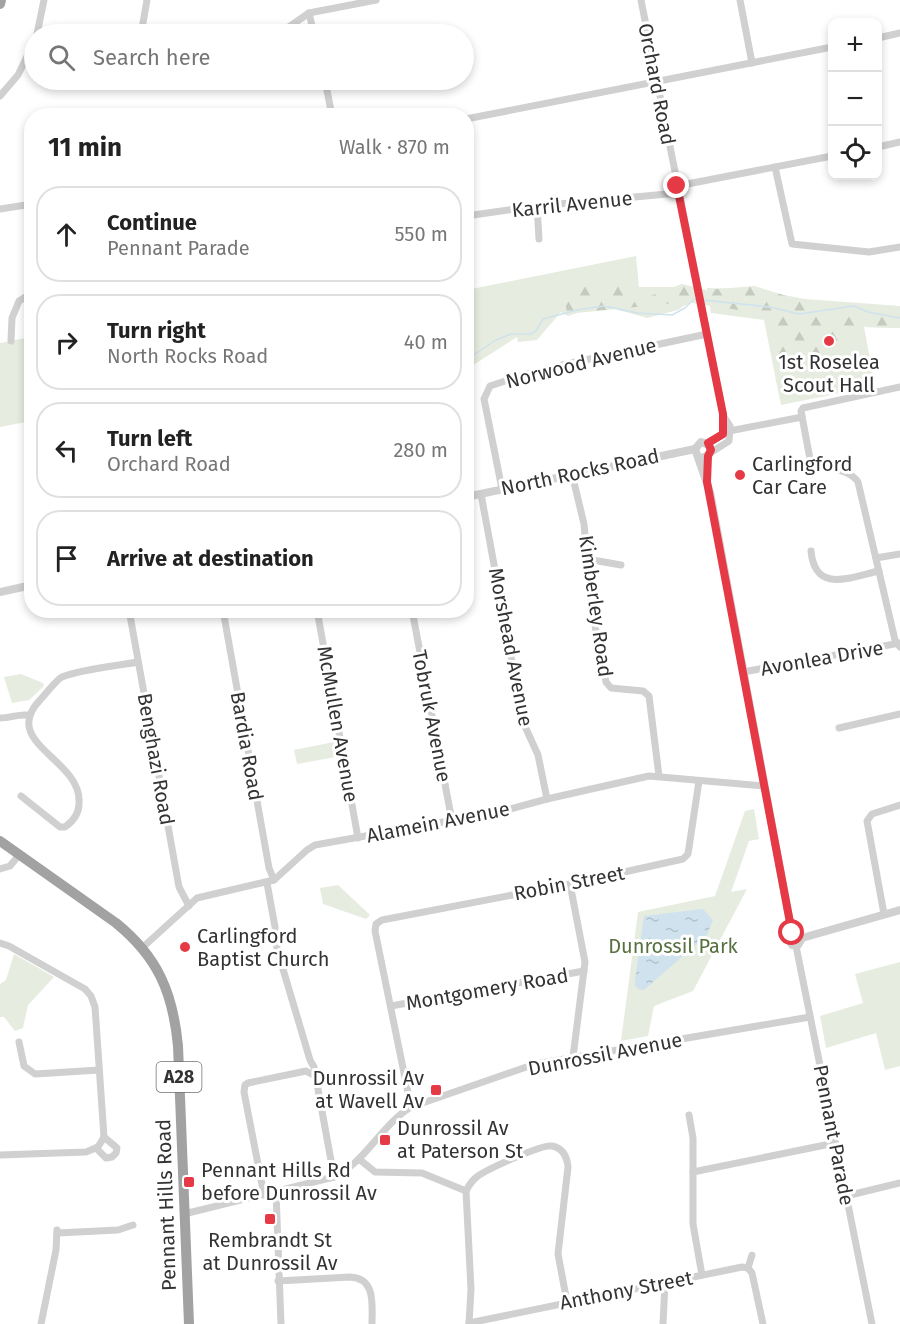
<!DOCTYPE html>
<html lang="en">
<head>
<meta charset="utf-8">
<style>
  :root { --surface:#fff; --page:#f2f2f2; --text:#222; --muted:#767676; --line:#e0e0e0 }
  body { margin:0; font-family:"Fira Sans",sans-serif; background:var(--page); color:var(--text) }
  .controls { position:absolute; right:18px; top:18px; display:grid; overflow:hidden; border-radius:12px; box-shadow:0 3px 9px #0003 }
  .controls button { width:54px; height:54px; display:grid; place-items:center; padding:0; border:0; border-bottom:2px solid var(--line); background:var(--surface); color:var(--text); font:30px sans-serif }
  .stop { position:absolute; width:18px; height:18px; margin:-14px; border:4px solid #e63946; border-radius:50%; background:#fff }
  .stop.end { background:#e63946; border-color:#fff; box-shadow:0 2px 6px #0008 }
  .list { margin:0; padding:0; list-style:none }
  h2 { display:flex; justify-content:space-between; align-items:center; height:78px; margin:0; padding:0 24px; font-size:26px }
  h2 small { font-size:20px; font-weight:400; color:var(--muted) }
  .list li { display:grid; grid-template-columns:39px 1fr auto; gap:18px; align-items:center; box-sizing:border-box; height:96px; margin:0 12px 12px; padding:0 12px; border:2px solid var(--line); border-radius:24px }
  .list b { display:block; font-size:22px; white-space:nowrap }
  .list p { margin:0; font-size:20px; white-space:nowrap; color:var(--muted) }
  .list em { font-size:20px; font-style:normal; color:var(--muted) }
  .icon { flex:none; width:33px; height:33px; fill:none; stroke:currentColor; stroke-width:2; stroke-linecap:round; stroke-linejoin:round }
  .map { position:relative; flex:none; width:900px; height:1324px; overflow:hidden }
  .search { position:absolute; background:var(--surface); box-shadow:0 3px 9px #0003; left:24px; top:24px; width:450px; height:66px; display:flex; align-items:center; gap:15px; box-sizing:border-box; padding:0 21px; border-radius:33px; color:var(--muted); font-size:22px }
  .panel { position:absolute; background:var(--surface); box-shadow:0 3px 9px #0003; left:24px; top:108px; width:450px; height:510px; border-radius:24px }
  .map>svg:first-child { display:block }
  .green { fill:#e6ecdf }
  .forest { fill:url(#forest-firs) }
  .water { fill:url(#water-ripples) }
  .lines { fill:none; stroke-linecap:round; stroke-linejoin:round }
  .stream { stroke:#cfe2ee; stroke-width:1.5 }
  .minor { stroke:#d0d0d0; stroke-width:7 }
  .tertiary { stroke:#d0d0d0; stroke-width:8 }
  .trunk { stroke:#a2a2a2; stroke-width:10 }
  .route { stroke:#e63946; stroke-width:8 }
  .poi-dot { fill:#e63946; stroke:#fff; stroke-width:2 }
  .labels { text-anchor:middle; stroke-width:6; stroke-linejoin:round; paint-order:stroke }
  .shield { fill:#fff; stroke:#707070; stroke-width:1.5 }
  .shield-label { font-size:18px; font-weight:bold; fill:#333 }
  .street-label { font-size:20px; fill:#333; stroke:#fff }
  .poi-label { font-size:20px; fill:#333; stroke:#fff; text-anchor:start }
  .park-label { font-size:20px; fill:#56703f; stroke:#fff }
</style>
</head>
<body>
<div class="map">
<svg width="900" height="1324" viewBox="0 0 900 1324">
  <defs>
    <pattern id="forest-firs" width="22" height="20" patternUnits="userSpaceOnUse" patternTransform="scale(1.5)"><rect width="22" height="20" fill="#e6ecdf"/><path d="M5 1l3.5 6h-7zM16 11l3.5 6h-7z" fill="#c6cbc0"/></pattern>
    <pattern id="water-ripples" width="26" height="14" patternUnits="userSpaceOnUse" patternTransform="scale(1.5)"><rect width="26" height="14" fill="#cfe2ee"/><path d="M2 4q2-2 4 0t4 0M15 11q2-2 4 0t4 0" fill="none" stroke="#b2c2cd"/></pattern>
  </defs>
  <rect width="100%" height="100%" fill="#fff"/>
  <g class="green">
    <polygon points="636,256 639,287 688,287 691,303 684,306 678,310 647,318 601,305 568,316 561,312 537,340 518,342 517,337 467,369 467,290"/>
    <polygon points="707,288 752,289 805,299 900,306 900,328 864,327 875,386 781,405 764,320 711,313"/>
    <polygon points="31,337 31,421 0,427 0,343"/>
    <polygon points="21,674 43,683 44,686 29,700 12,703 4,677"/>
    <polygon points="334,742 336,757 297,764 294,750"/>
    <polygon points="754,809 759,839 749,841 731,892 747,889 693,991 654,1006 648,1036 621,1041 638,912 715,896 745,811"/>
    <polygon points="338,885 370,915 366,919 323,904 320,888"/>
    <polygon points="14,954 54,977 28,1005 23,1028 15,1031 4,1017 0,1017 0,984 6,980"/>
    <polygon points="900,962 900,1066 885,1070 876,1033 826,1048 820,1016 863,1003 855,974"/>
  </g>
  <polygon class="forest" points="611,281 642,299 682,284 707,290 754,286 820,306 827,319 859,315 900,315 900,328 864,327 831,355 810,358 776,383 772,315 685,302 567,314 563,285"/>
  <polygon class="water" points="703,909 713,920 707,935 644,990 638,989 635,986 635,980 644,916"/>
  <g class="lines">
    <g class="stream">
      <polyline points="703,300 770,307 799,314 854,306 868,312 900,318"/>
      <polyline points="466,360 496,340 511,334 530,334 536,331 543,319 577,310 604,306 638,313 672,315 685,308 694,299 698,300"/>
    </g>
    <g class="minor">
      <polyline points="641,0 723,414 724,432"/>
      <polyline points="740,0 752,63"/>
      <polyline points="309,13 314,34"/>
      <polyline points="37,34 44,0"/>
      <polyline points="141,34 147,0"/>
      <polyline points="267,34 283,31 309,13 376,0"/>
      <polyline points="878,38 900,33"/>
      <polyline points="325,80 332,116"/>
      <polyline points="0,96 18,75 34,42"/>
      <polyline points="466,119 832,47"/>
      <polyline points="878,147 900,142"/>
      <polyline points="775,167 792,244 869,252 900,247"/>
      <polyline points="677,186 832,156"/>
      <polyline points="537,206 539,239"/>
      <polyline points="0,209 32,204"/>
      <polyline points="466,216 537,206 678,193"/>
      <polyline points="11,341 12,318 19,301 32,293"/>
      <path d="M900 387 803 408 801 411 810 459C823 470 848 467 858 482L895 640 900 647"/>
      <polyline points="708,443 721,436 724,432 802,417"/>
      <polyline points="710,453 729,441 730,426 724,417"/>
      <polyline points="572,474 584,524 592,610 606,682 611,688 643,691 649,696 659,776"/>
      <polyline points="502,489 484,399 490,386 523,375 566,364 707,334"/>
      <polyline points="481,494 523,722 538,755 547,799"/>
      <path d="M811 551C815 594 850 577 879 571"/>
      <polyline points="876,558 900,554"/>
      <polyline points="587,559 621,565"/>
      <polyline points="129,610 179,887 189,906"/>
      <polyline points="223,610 269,868 274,880"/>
      <polyline points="317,610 358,838"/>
      <polyline points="412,610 452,821"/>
      <polyline points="743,672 900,643"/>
      <path d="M0 718C10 718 18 714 27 715"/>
      <polyline points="839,728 900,714"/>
      <path d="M21 796 60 827H65C75 820 80 812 79 800 79 759 0 742 40 700 45 695 57 679 62 677 82 669 116 666 138 662"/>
      <polyline points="0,869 10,866 19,855"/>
      <polyline points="267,883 275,927 277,949 310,1060 314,1067 334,1177"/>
      <polyline points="570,884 585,962 573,1057"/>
      <polyline points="884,914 867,821 872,814 900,805"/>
      <polyline points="0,943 9,946 85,989 91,996 95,1007 104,1137 98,1147 86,1152 0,1155"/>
      <polyline points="796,946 872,1324"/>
      <polyline points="142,948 197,898 274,880 307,850 315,845 499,812 547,799 649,776 764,786"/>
      <polyline points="391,1006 584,971"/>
      <polyline points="19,1042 24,1066 35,1074 99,1070"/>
      <polyline points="411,1107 375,931 376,924 382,920 570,884 683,859 688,854 699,781"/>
      <polyline points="689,1115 693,1138 693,1224 702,1275"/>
      <polyline points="96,1148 106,1158 112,1157 116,1153 117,1148 104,1137"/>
      <path d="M359 1159 375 1172 422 1173 466 1191C469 1185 472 1180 478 1176 488 1169 542 1144 552 1146 563 1148 567 1156 568 1167L558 1254 567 1302"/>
      <polyline points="693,1172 835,1143"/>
      <polyline points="466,1191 471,1289 469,1324"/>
      <polyline points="276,1192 281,1324"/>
      <polyline points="264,1195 244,1092 245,1085 248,1083 306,1071 315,1076"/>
      <polyline points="846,1196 900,1183"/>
      <path d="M184 1214 334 1177C366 1162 381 1125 411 1107L535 1064 810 1017"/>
      <polyline points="57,1233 118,1230 133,1225"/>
      <polyline points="748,1268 752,1273 763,1324"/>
      <polyline points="748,1268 752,1255"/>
      <path d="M278 1281 350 1277C376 1278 372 1305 372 1324"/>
      <polyline points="469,1323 742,1267 748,1268"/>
      <polyline points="41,1324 56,1250 57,1230"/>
      <polyline points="663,1324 665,1283"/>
    </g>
    <g class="tertiary">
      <polyline points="695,449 710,492 792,933"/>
      <polyline points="695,449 701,442 709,445 711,450 709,454 703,458 699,457"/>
      <polyline points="466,497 695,449"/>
      <polyline points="0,592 32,585"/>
      <polyline points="792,933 788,938 792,945 798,945 802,938"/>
      <polyline points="802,938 900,910"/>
    </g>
    <g class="trunk">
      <polyline points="0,4 1,0"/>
      <path d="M0 841 116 923C158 957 173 993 178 1046L189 1324"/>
    </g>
  </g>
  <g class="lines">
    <polyline class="route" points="677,186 723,414 723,434 708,443 711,450 708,456 707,482 792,933"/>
  </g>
  <g class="poi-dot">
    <circle cx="829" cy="341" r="6"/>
    <circle cx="740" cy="475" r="6"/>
    <circle cx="185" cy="947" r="6"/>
    <rect x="430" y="1084" width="12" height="12" rx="3"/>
    <rect x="379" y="1134" width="12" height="12" rx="3"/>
    <rect x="183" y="1176" width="12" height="12" rx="3"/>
    <rect x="264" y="1213" width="12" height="12" rx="3"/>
  </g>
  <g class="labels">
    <rect class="shield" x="156.5" y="1062" width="45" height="30" rx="4.5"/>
    <g class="shield-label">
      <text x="179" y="1083">A28</text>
    </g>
    <g class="street-label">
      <text transform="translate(657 84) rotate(79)" y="7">Orchard Road</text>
      <text transform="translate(572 204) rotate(-6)" y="7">Karril Avenue</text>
      <text transform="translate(581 363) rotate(-14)" y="7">Norwood Avenue</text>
      <text transform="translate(580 472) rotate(-12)" y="7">North Rocks Road</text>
      <text transform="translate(596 606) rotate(82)" y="7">Kimberley Road</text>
      <text transform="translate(511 647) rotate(79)" y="7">Morshead Avenue</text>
      <text transform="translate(822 658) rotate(-10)" y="7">Avonlea Drive</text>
      <text transform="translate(432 716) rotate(79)" y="7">Tobruk Avenue</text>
      <text transform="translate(338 724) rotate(80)" y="7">McMullen Avenue</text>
      <text transform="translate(247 746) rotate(80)" y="7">Bardia Road</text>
      <text transform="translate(156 759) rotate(80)" y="7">Benghazi Road</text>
      <text transform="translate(438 822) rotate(-11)" y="7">Alamein Avenue</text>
      <text transform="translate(569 883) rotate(-11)" y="7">Robin Street</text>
      <text transform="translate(487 989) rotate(-10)" y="7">Montgomery Road</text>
      <text transform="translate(605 1054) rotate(-11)" y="7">Dunrossil Avenue</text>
      <text transform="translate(834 1135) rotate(79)" y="7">Pennant Parade</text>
      <text transform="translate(166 1205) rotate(-92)" y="7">Pennant Hills Road</text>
      <text transform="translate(626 1290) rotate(-11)" y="7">Anthony Street</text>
    </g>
    <g class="poi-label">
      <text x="829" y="369" text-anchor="middle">1st Roselea<tspan x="829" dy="23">Scout Hall</tspan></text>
      <text x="752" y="471">Carlingford<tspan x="752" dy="23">Car Care</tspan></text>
      <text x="197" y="943">Carlingford<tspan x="197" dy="23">Baptist Church</tspan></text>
      <text x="424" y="1085" text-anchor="end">Dunrossil Av<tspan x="424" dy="23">at Wavell Av</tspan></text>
      <text x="397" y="1135">Dunrossil Av<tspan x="397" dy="23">at Paterson St</tspan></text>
      <text x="201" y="1177">Pennant Hills Rd<tspan x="201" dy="23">before Dunrossil Av</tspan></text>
      <text x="270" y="1247" text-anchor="middle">Rembrandt St<tspan x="270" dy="23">at Dunrossil Av</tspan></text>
    </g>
    <g class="park-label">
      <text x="673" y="953">Dunrossil Park</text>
    </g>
  </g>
</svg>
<div class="controls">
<button>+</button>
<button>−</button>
<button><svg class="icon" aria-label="locate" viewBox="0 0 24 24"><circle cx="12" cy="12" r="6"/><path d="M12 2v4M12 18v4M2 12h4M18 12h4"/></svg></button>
</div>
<div class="stop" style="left:792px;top:933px"></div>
<div class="stop end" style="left:677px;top:186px"></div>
<div class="search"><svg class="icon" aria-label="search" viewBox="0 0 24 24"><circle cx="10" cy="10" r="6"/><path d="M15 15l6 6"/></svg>Search here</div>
<section class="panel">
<h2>11 min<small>Walk · 870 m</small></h2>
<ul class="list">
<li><svg class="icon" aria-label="ahead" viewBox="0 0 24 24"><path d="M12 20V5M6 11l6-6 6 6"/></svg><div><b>Continue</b><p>Pennant Parade</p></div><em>550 m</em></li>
<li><svg class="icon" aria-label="right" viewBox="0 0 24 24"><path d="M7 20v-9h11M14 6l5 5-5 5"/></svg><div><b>Turn right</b><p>North Rocks Road</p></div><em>40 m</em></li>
<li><svg class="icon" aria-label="left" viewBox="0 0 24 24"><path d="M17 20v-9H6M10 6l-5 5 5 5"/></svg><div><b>Turn left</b><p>Orchard Road</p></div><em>280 m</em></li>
<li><svg class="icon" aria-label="arrive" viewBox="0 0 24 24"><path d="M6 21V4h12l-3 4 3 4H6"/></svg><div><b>Arrive at destination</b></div></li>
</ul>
</section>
</div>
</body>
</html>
